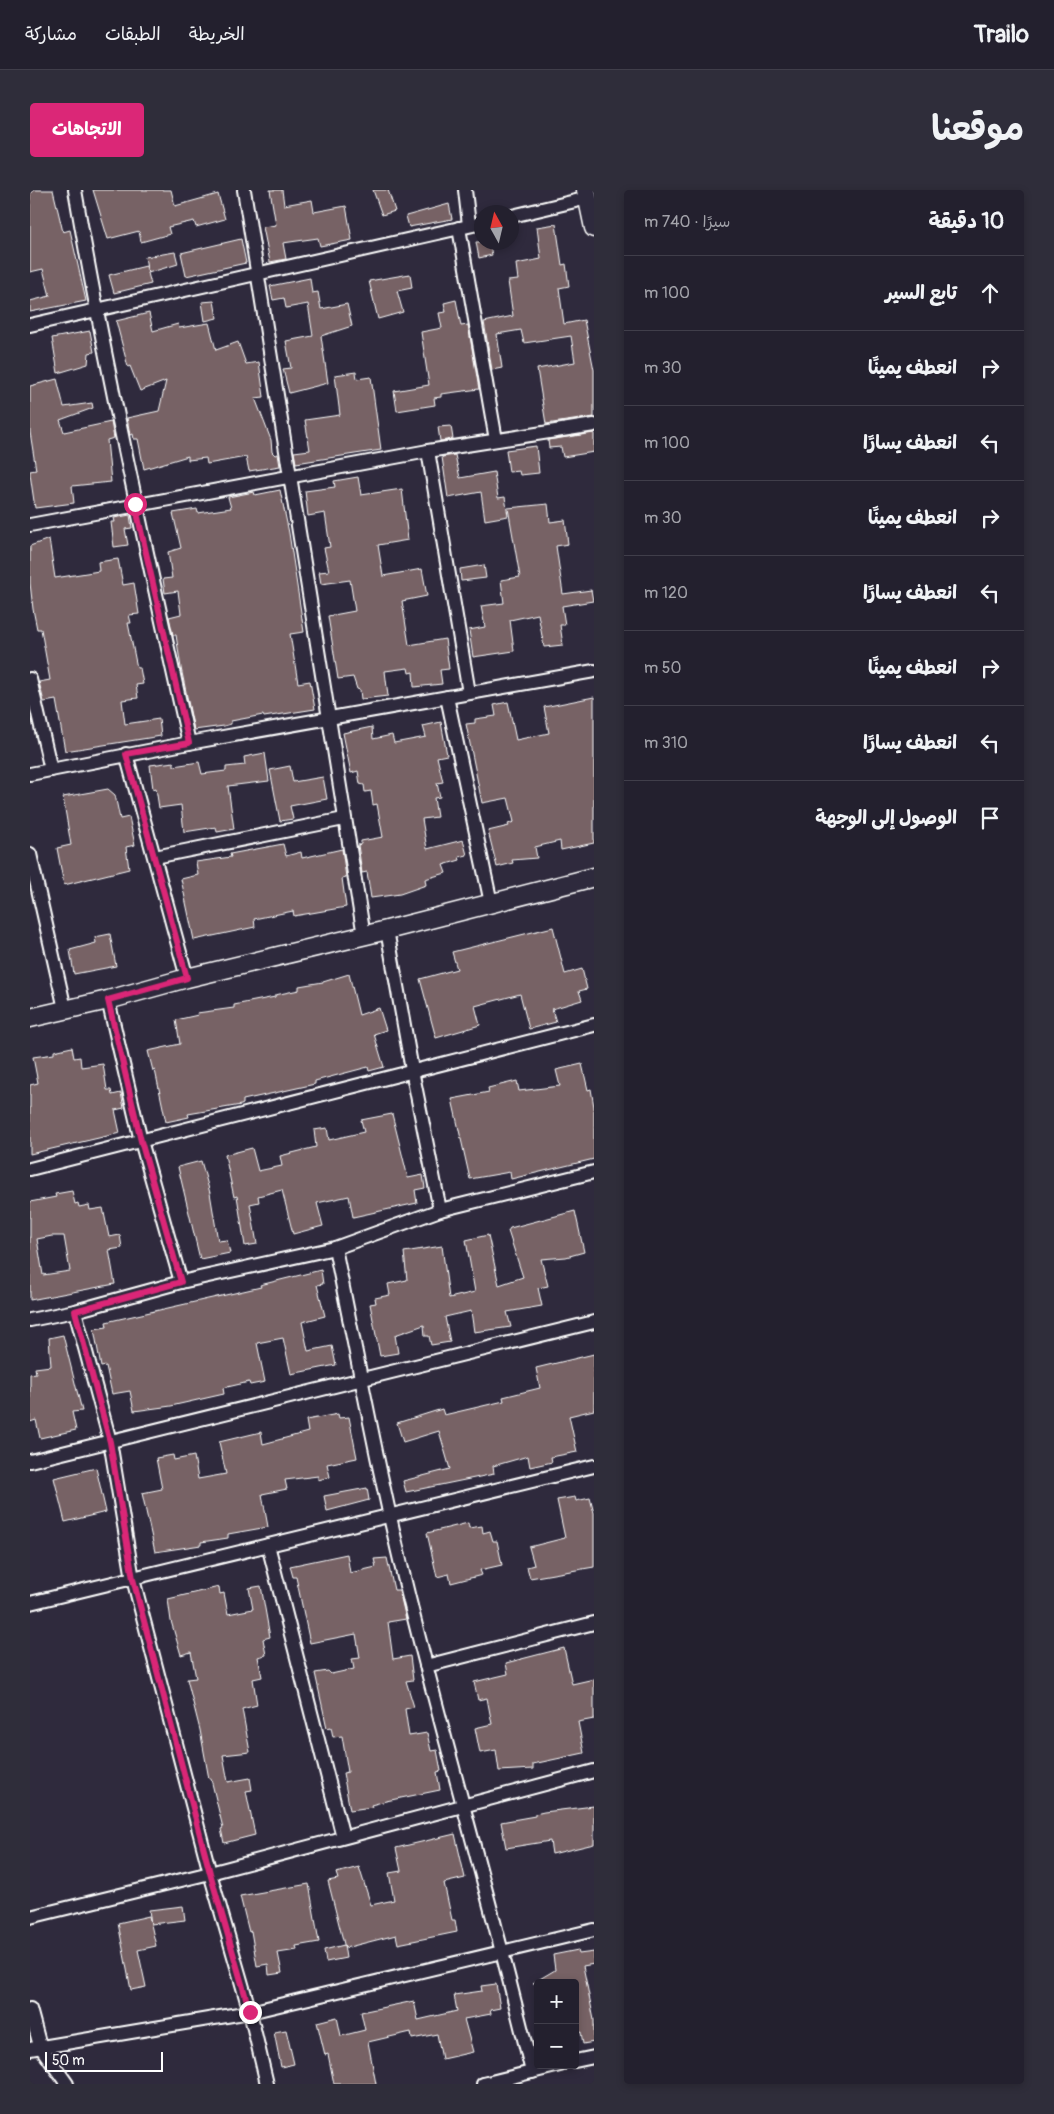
<!DOCTYPE html>
<html lang="ar">
<head>
<meta charset="utf-8">
<style>
  :root { --surface:#23202e; --page:#2f2d3a; --text:#f1f3f6; --muted:#a3a3aa; --line:#403e4a; --accent:#db2777 }
  body { margin:0; font-family:Pangolin,"Playpen Sans Arabic",sans-serif; background:var(--page); color:var(--text); direction:rtl }
  .controls { position:absolute; right:15px; bottom:15px; display:grid; overflow:hidden; border-radius:5px; box-shadow:0 2px 8px #0003 }
  .controls button { width:45px; height:45px; display:grid; place-items:center; padding:0; border:0; border-bottom:1px solid var(--line); background:var(--surface); color:var(--text); font:25px sans-serif }
  .compass { position:absolute; left:444px; top:15px; width:45px; height:45px; border-radius:50%; background:var(--surface); box-shadow:0 2px 8px #0003; rotate:352deg }
  .scale { position:absolute; left:15px; bottom:12px; width:118px; box-sizing:border-box; padding-left:5px; border:2px solid #fff; border-top:0; font-size:14px; line-height:18px; white-space:nowrap; color:#fff; -webkit-text-stroke:4px #2f2a3d; paint-order:stroke }
  .stop { position:absolute; width:15px; height:15px; margin:-11px; border:4px solid #db2777; border-radius:50%; background:#fff }
  .stop.end { background:#db2777; border-color:#fff; box-shadow:0 1px 5px #0008 }
  .list { margin:0; padding:0; list-style:none }
  h2 { display:flex; justify-content:space-between; align-items:center; height:65px; margin:0; padding:0 20px; font-size:21px }
  h2 small { font-size:16px; font-weight:400; color:var(--muted) }
  .list li { display:grid; grid-template-columns:32px 1fr auto; gap:15px; align-items:center; box-sizing:border-box; height:75px; padding:0 20px; border-top:1px solid var(--line) }
  .list b { display:block; font-size:19px; white-space:nowrap }
  .list em { font-size:16px; font-style:normal; color:var(--muted) }
  .icon { flex:none; width:28px; height:28px; fill:none; stroke:currentColor; stroke-width:2; stroke-linecap:round; stroke-linejoin:round }
  .map { position:relative; flex:none; width:564px; height:1894px; overflow:hidden; direction:ltr; border-radius:5px }
  header { display:flex; align-items:center; gap:30px; box-sizing:border-box; height:70px; padding:0 25px; background:var(--surface); border-bottom:1px solid var(--line) }
  header strong { font-size:24px }
  nav { display:flex; gap:28px; margin-inline-start:auto; font-size:18px }
  .intro { display:flex; align-items:center; justify-content:space-between; box-sizing:border-box; height:120px; padding:0 30px }
  h1 { margin:0; font-size:35px }
  .button { padding:12px 22px; border-radius:5px; background:var(--accent); color:#fff; font-size:18px; font-weight:700 }
  main { display:flex; gap:30px; padding:0 30px }
  aside { flex:1; background:var(--surface); border-radius:5px; box-shadow:0 2px 8px #0003 }
  .map>svg:first-child { display:block }
  .building { fill:#776265; stroke:#fff; fill-rule:evenodd }
  .lines { fill:none; stroke-linecap:round; stroke-linejoin:round }
  .street-casing { stroke:#fff; stroke-width:16 }
  .secondary-casing { stroke:#fff; stroke-width:21 }
  .street { stroke:#2f2a3d; stroke-width:12 }
  .secondary { stroke:#2f2a3d; stroke-width:18 }
  .route { stroke:#db2777; stroke-width:6 }
</style>
</head>
<body>
<header>
<strong>Trailo</strong>
<nav><a>الخريطة</a><a>الطبقات</a><a>مشاركة</a></nav>
</header>
<div class="intro"><h1>موقعنا</h1><a class="button">الاتجاهات</a></div>
<main>
<aside>
<h2>10 دقيقة<small>سيرًا · 740 m</small></h2>
<ul class="list">
<li><svg class="icon" aria-label="ahead" viewBox="0 0 24 24"><path d="M12 20V5M6 11l6-6 6 6"/></svg><div><b>تابع السير</b></div><em>100 m</em></li>
<li><svg class="icon" aria-label="right" viewBox="0 0 24 24"><path d="M7 20v-9h11M14 6l5 5-5 5"/></svg><div><b>انعطف يمينًا</b></div><em>30 m</em></li>
<li><svg class="icon" aria-label="left" viewBox="0 0 24 24"><path d="M17 20v-9H6M10 6l-5 5 5 5"/></svg><div><b>انعطف يسارًا</b></div><em>100 m</em></li>
<li><svg class="icon" aria-label="right" viewBox="0 0 24 24"><path d="M7 20v-9h11M14 6l5 5-5 5"/></svg><div><b>انعطف يمينًا</b></div><em>30 m</em></li>
<li><svg class="icon" aria-label="left" viewBox="0 0 24 24"><path d="M17 20v-9H6M10 6l-5 5 5 5"/></svg><div><b>انعطف يسارًا</b></div><em>120 m</em></li>
<li><svg class="icon" aria-label="right" viewBox="0 0 24 24"><path d="M7 20v-9h11M14 6l5 5-5 5"/></svg><div><b>انعطف يمينًا</b></div><em>50 m</em></li>
<li><svg class="icon" aria-label="left" viewBox="0 0 24 24"><path d="M17 20v-9H6M10 6l-5 5 5 5"/></svg><div><b>انعطف يسارًا</b></div><em>310 m</em></li>
<li><svg class="icon" aria-label="arrive" viewBox="0 0 24 24"><path d="M6 21V4h12l-3 4 3 4H6"/></svg><div><b>الوصول إلى الوجهة</b></div></li>
</ul>
</aside>
<div class="map">
<svg width="564" height="1894" viewBox="0 0 564 1894">
  <rect width="100%" height="100%" fill="#2f2a3d"/>
  <filter id="ink" filterUnits="userSpaceOnUse"><feTurbulence type="fractalNoise" baseFrequency=".02" numOctaves="2"/><feDisplacementMap in="SourceGraphic" scale="10" xChannelSelector="R" yChannelSelector="G"/><feConvolveMatrix kernelMatrix="1 2 1 2 8 2 1 2 1" color-interpolation-filters="sRGB"/></filter>
  <g filter="url(#ink)">
    <g class="building">
      <polygon points="3,0 23,0 33,42 40,40 56,111 0,122 0,111 20,106 13,79 0,82 0,2 3,2"/>
      <polygon points="63,0 141,0 145,16 188,4 195,29 166,37 164,31 138,37 140,44 111,52 109,41 78,49"/>
      <polygon points="240,0 252,0 254,15 282,10 284,22 316,16 322,50 290,56 288,48 253,53 256,69 240,72 233,37 246,35"/>
      <polygon points="343,0 358,0 365,21 352,25"/>
      <polygon points="419,14 422,29 379,37 376,26"/>
      <polygon points="526,34 532,75 536,74 539,96 529,98 534,134 554,130 564,180 564,227 516,234 507,179 545,172 541,146 494,153 491,140 467,144 472,178 462,180 454,132 483,126 478,91 488,90 486,74 511,69 507,37"/>
      <polygon points="211,49 216,73 156,86 151,63"/>
      <polygon points="446,52 459,52 462,65 449,68"/>
      <polygon points="145,62 148,74 118,83 115,67"/>
      <polygon points="116,76 121,94 84,103 79,85"/>
      <polygon points="380,84 382,98 367,101 373,122 348,129 339,91"/>
      <polygon points="280,88 282,103 288,102 291,119 317,114 322,136 291,146 298,193 259,203 253,179 261,178 256,151 283,146 278,114 256,118 254,108 243,110 240,96"/>
      <polygon points="426,110 431,136 438,135 449,199 411,204 411,207 404,208 405,215 367,221 364,201 399,195 391,142 412,138 409,123 416,122 414,113"/>
      <polygon points="184,111 187,128 175,131 172,112"/>
      <polygon points="119,123 123,141 148,134 149,138 179,133 186,160 208,152 216,174 229,172 234,207 225,208 241,250 242,262 245,265 248,264 250,276 219,281 216,267 177,274 176,268 158,270 158,266 114,279 108,249 104,249 103,244 100,245 97,228 129,221 136,191 110,201 100,176 98,177 86,131"/>
      <polygon points="60,141 64,162 59,163 58,174 28,183 22,148"/>
      <polygon points="326,182 327,189 341,187 351,260 266,273 264,262 280,260 275,230 310,225 305,185"/>
      <polygon points="27,189 34,217 62,213 63,218 30,230 34,242 81,232 84,248 77,250 81,292 42,296 44,313 5,318 0,284 0,281 6,280 0,242 0,196"/>
      <polygon points="421,236 423,249 410,251 408,237"/>
      <polygon points="564,243 564,262 533,267 531,257 519,258 518,250"/>
      <polygon points="506,256 509,283 490,285 489,281 479,282 476,260"/>
      <polygon points="425,265 430,288 464,282 468,308 475,307 478,326 455,330 451,302 418,308 412,267"/>
      <polygon points="328,287 331,305 372,299 378,350 348,355 353,386 392,379 397,406 372,411 379,455 415,449 419,479 410,480 412,494 384,497 383,482 379,483 378,478 355,481 358,506 331,509 330,500 327,499 323,487 308,489 298,426 325,421 320,390 291,394 289,382 299,381 294,358 300,357 295,323 278,326 275,301 305,297 304,291"/>
      <polygon points="250,300 259,343 274,442 260,444 268,493 280,491 285,519 234,527 233,525 201,531 201,534 194,536 164,540 151,478 146,445 143,445 139,427 151,424 148,401 135,403 133,389 142,388 138,362 151,358 143,323 167,319 168,323 201,318 198,307 224,302 225,305"/>
      <polygon points="518,314 520,332 535,330 538,354 526,356 533,404 561,400 563,411 532,416 535,435 530,435 533,455 514,457 508,424 480,430 484,461 443,467 439,440 455,437 451,416 474,413 471,390 490,387 478,318"/>
      <polygon points="100,325 102,338 95,339 98,355 84,357 81,332 85,332 84,328"/>
      <polygon points="19,349 25,388 69,381 68,372 88,369 93,395 104,393 109,424 99,425 101,433 98,433 107,478 110,478 113,494 106,495 108,508 92,510 95,534 129,529 131,546 35,561 26,510 14,512 9,492 20,490 11,439 7,439 3,419 0,393 0,356"/>
      <polygon points="454,375 456,388 431,391 430,379"/>
      <polygon points="564,507 564,653 531,660 530,651 505,657 507,668 482,670 483,673 467,677 458,641 479,636 478,634 484,632 478,608 452,613 436,534 445,533 445,529 466,526 464,515 478,512 486,550 519,543 514,517"/>
      <polygon points="411,532 417,565 407,567 413,592 407,593 410,607 404,608 407,627 392,629 397,659 433,650 437,665 429,667 430,670 413,675 416,683 395,689 396,695 370,704 341,708 337,682 332,683 328,655 331,654 331,651 353,647 347,614 343,615 341,601 335,602 334,595 330,594 328,581 321,583 313,543 342,537 343,549 362,545 364,553 396,547 393,536"/>
      <polygon points="235,563 239,591 198,596 204,639 187,642 186,637 154,642 151,615 129,618 126,598 123,599 120,575 144,572 144,576 169,572 172,584 196,581 196,577 215,575 214,567"/>
      <polygon points="260,576 263,592 293,587 297,609 260,616 263,629 250,631 240,580"/>
      <polygon points="78,599 85,605 90,629 99,627 105,655 96,657 99,679 34,695 27,658 41,655 33,607"/>
      <polygon points="253,654 256,666 271,662 272,668 312,659 316,687 312,688 316,717 264,726 263,721 224,729 225,737 164,750 151,689 168,685 166,672 201,667 200,664"/>
      <polygon points="523,737 535,784 552,779 557,799 549,801 552,810 522,819 526,832 499,839 490,804 445,816 450,835 406,848 390,789 427,779 422,762"/>
      <polygon points="80,744 86,776 44,784 40,760 66,753 65,747"/>
      <polygon points="319,784 329,825 349,818 356,840 344,844 354,877 339,881 338,877 285,891 285,894 213,910 213,914 211,915 158,924 159,927 136,932 125,880 123,881 118,861 150,854 146,830 168,825 167,823 204,818 204,815 245,807 245,805 269,800 269,796 293,792"/>
      <polygon points="42,857 44,868 50,867 51,877 73,874 77,900 81,900 82,905 91,903 94,918 85,920 90,943 0,964 0,895 8,893 3,867 24,864 24,861"/>
      <polygon points="552,874 558,900 561,899 564,917 564,969 481,989 480,982 440,989 422,909 459,902 458,898 487,891 489,901 530,896 526,880"/>
      <polygon points="362,924 378,988 393,985 395,998 385,1000 387,1013 323,1027 319,1006 287,1013 293,1036 263,1044 252,1000 228,1006 229,1012 220,1014 227,1054 215,1056 207,1006 204,1007 195,965 222,958 228,981 252,976 250,966 286,957 284,940 297,938 299,950 334,942 331,930"/>
      <polygon points="171,971 180,1003 188,1051 197,1050 200,1063 170,1069 148,977"/>
      <path d="M42 1001 45 1014 48 1013 49 1017 59 1015 60 1020 73 1018 79 1047 90 1045 92 1058 79 1060 85 1094 0 1110V1012L26 1007 25 1004ZM22 1046H34L40 1081 13 1085 7 1049Z"/>
      <polygon points="545,1021 554,1062 536,1067 511,1069 518,1096 508,1098 512,1116 477,1122 481,1137 444,1142 441,1121 415,1127 420,1152 401,1155 399,1146 395,1146 394,1135 365,1145 368,1163 350,1166 340,1114 346,1113 345,1108 360,1105 358,1094 377,1090 374,1062 412,1056 419,1108 445,1102 436,1050 458,1045 469,1095 493,1087 478,1041 480,1038"/>
      <polygon points="291,1080 293,1094 287,1095 295,1126 272,1132 278,1161 302,1156 306,1175 261,1184 253,1148 227,1153 235,1192 220,1195 219,1192 193,1198 194,1204 141,1216 104,1221 100,1201 82,1204 76,1176 71,1177 64,1139 77,1137 76,1132 231,1097 230,1095"/>
      <polygon points="33,1145 52,1221 42,1222 46,1240 10,1248 6,1230 0,1232 0,1184 6,1183 5,1178 21,1176 19,1148"/>
      <polygon points="564,1164 564,1220 539,1226 547,1262 521,1267 522,1272 500,1277 498,1266 463,1276 464,1284 376,1302 373,1291 420,1279 409,1241 373,1252 367,1233 412,1219 414,1225 474,1211 473,1207 510,1198 506,1178"/>
      <polygon points="308,1224 309,1228 319,1227 327,1268 297,1274 300,1287 288,1290 288,1286 255,1290 257,1299 232,1304 238,1337 198,1344 198,1348 171,1352 171,1355 125,1362 112,1303 132,1299 126,1268 143,1265 144,1270 164,1266 168,1289 196,1284 189,1252 231,1242 233,1254 278,1242 276,1230"/>
      <polygon points="66,1278 76,1322 35,1332 24,1288"/>
      <polygon points="337,1298 339,1310 297,1321 294,1306"/>
      <polygon points="545,1307 546,1311 560,1308 564,1323 564,1377 500,1388 497,1377 504,1375 499,1357 535,1348 527,1310"/>
      <polygon points="438,1333 439,1338 452,1336 453,1343 460,1341 463,1351 467,1351 472,1375 450,1380 452,1385 421,1393 419,1384 407,1387 397,1343"/>
      <polygon points="317,1364 320,1383 346,1377 344,1369 357,1368 364,1400 369,1400 376,1429 358,1432 363,1469 380,1466 383,1490 376,1491 384,1517 375,1519 379,1546 397,1543 401,1561 407,1560 411,1581 407,1582 410,1600 356,1611 341,1615 342,1617 320,1620 313,1583 318,1582 312,1546 303,1547 301,1537 297,1538 285,1483 298,1481 301,1484 324,1479 322,1469 330,1468 326,1444 280,1453 266,1387 263,1387 260,1376"/>
      <polygon points="231,1396 240,1447 233,1449 236,1465 228,1467 232,1487 223,1489 227,1515 212,1519 220,1562 193,1565 198,1592 220,1588 222,1600 216,1601 225,1645 194,1653 191,1639 193,1638 181,1589 179,1589 170,1540 157,1489 166,1488 161,1462 151,1465 141,1431 138,1409 189,1397 190,1404 194,1403 198,1424 223,1419 219,1398"/>
      <polygon points="534,1458 542,1494 564,1489 564,1529 548,1532 554,1563 503,1574 503,1579 469,1581 466,1560 450,1563 445,1538 462,1534 457,1508 448,1510 444,1492 478,1484 476,1473"/>
      <polygon points="564,1616 564,1654 522,1664 520,1651 476,1658 471,1632 505,1626 505,1624 514,1622"/>
      <polygon points="425,1644 435,1688 414,1693 422,1730 425,1730 427,1742 368,1754 366,1745 315,1758 298,1691 308,1689 306,1683 329,1677 341,1715 364,1710 359,1683 371,1681 366,1658"/>
      <polygon points="279,1694 289,1752 266,1756 267,1760 248,1763 252,1783 239,1785 238,1774 227,1776 221,1741 219,1742 210,1706"/>
      <polygon points="153,1716 155,1730 121,1734 119,1720"/>
      <polygon points="119,1726 126,1756 108,1760 116,1797 101,1800 88,1733"/>
      <polygon points="314,1755 316,1768 296,1772 294,1760"/>
      <polygon points="548,1760 549,1764 564,1762 564,1774 553,1776 564,1830 564,1852 553,1854 551,1842 545,1844 545,1793 503,1793 525,1780 523,1765"/>
      <polygon points="466,1794 470,1818 460,1820 461,1824 434,1829 443,1862 412,1869 407,1844 382,1849 381,1842 338,1852 346,1894 304,1894 298,1864 295,1865 287,1832 307,1827 311,1846 335,1840 331,1822 384,1811 388,1830 427,1821 424,1805 452,1801 451,1796"/>
      <polygon points="256,1840 264,1874 251,1877 244,1842"/>
    </g>
    <g class="lines">
      <defs>
        <g id="street">
          <path d="M45 0C77 186 118 369 159 553"/>
          <polyline points="214,0 334,746"/>
          <polyline points="435,0 439,35"/>
          <polyline points="482,26 558,8"/>
          <polyline points="429,38 466,250"/>
          <polyline points="0,135 452,33"/>
          <polyline points="398,261 439,503"/>
          <polyline points="0,335 398,261 564,235"/>
          <polyline points="0,489 21,580"/>
          <polyline points="417,507 461,713"/>
          <polyline points="96,564 157,788"/>
          <polyline points="0,584 159,553 564,481"/>
          <polyline points="0,664 35,819"/>
          <polyline points="125,667 314,629"/>
          <polyline points="357,740 382,880 410,1020"/>
          <polyline points="78,810 111,951 151,1092"/>
          <polyline points="0,979 564,835"/>
          <path d="M305 1058C330 1181 353 1306 384 1428 422 1580 466 1730 502 1882"/>
          <polyline points="45,1121 80,1251 103,1389 180,1683 220,1822 237,1894"/>
          <polyline points="0,1130 45,1121 151,1092 305,1058 410,1020 564,982"/>
          <polyline points="0,1271 564,1132"/>
          <polyline points="238,1355 313,1647"/>
          <polyline points="0,1413 564,1276"/>
          <polyline points="396,1476 564,1433"/>
          <polyline points="0,1727 180,1683 564,1581"/>
          <polyline points="0,1819 10,1856 37,1894"/>
          <polyline points="0,1859 220,1822 564,1740"/>
          <polyline points="545,1871 564,1867"/>
          <polyline points="453,1894 530,1875"/>
        </g>
        <g id="secondary">
          <polyline points="556,0 564,38"/>
          <polyline points="0,828 78,810 157,788 357,740 564,687"/>
        </g>
      </defs>
      <use href="#street" class="street-casing"/>
      <use href="#secondary" class="secondary-casing"/>
      <use href="#street" class="street"/>
      <use href="#secondary" class="secondary"/>
    </g>
  </g>
  <g class="lines" filter="url(#ink)">
    <polyline class="route" points="105,314 159,553 96,564 157,788 78,810 111,951 151,1092 45,1121 80,1252 103,1389 180,1683 220,1822"/>
  </g>
</svg>
<div class="controls">
<button>+</button>
<button>−</button>
</div>
<svg class="compass" viewBox="-18 -18 36 36"><path d="M0-13l5 13h-10z" fill="#e53935"/><path d="M0 13l5-13h-10z" fill="#a3a3aa"/></svg>
<div class="scale">50 m</div>
<div class="stop" style="left:105px;top:314px"></div>
<div class="stop end" style="left:220px;top:1822px"></div>
</div>
</main>
</body>
</html>
